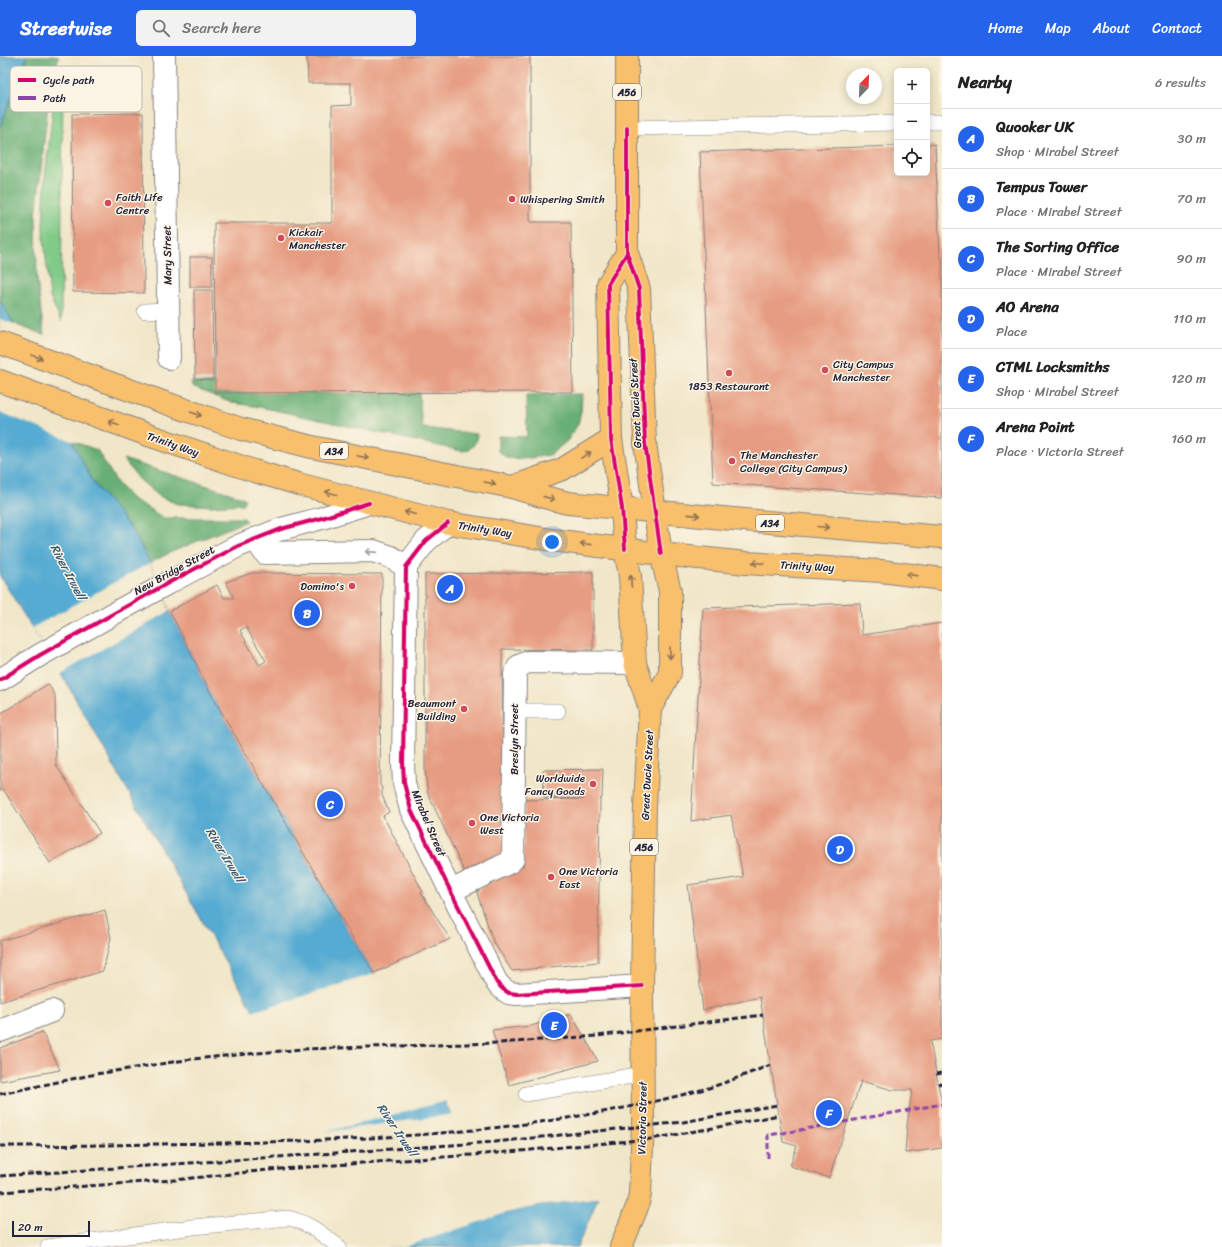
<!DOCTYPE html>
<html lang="en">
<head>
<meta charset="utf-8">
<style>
  :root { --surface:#fff; --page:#f2f2f2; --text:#222; --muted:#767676; --line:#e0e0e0; --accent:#2563eb }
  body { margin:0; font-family:Sriracha,sans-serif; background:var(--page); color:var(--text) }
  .controls { position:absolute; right:12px; top:12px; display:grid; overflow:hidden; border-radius:6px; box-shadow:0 2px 10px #0003 }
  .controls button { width:36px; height:36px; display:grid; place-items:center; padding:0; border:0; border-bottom:1px solid var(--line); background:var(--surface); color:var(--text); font:20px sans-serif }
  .compass { position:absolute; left:846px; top:12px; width:36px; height:36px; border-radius:50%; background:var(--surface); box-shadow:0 2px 10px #0003; rotate:23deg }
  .scale { position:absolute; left:12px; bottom:10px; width:78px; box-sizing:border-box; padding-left:4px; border:2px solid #22223b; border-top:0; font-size:11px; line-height:14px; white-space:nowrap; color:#22223b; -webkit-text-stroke:3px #fcf5e5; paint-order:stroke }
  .you { position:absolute; left:552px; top:486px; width:14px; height:14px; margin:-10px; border:3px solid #fff; border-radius:50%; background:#1a73e8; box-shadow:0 0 0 6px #1a73e833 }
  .badge { display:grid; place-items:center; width:26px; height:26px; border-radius:50%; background:var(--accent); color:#fff; font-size:13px; font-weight:700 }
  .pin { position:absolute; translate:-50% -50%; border:2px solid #fff; box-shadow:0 1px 4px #0006 }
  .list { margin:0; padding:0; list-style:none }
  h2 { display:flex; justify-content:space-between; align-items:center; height:52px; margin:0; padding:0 16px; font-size:17px }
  h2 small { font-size:13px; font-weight:400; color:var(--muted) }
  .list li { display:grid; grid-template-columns:26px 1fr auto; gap:12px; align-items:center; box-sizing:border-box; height:60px; padding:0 16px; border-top:1px solid var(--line) }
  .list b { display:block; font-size:15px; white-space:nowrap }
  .list p { margin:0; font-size:13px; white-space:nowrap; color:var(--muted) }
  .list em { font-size:13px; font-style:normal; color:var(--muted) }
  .icon { flex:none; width:22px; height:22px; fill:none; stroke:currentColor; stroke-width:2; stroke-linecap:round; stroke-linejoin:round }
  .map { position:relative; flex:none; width:942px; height:1191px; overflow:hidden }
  header { display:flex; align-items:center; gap:24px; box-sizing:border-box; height:56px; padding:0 20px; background:var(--accent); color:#fff }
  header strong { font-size:19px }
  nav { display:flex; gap:22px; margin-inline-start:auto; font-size:14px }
  .search { width:280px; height:36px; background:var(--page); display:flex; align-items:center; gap:10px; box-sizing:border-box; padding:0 14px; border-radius:6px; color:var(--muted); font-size:15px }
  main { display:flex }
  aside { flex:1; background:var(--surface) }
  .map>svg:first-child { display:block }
  .green { fill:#81cb89; stroke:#527662 }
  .forest { fill:#68af75; stroke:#456858 }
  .water { fill:#56abd2; stroke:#3c6686 }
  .pier { fill:#f0e6c8 }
  .building { fill:#e69c81; fill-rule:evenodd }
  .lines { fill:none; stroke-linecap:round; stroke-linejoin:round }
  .lane-casing { stroke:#898482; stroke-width:16 }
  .street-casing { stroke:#898482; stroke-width:24 }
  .primary-casing { stroke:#898482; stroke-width:24 }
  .highway-casing { stroke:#898482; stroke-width:24 }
  .lane { stroke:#fff; stroke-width:15 }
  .street { stroke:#fff; stroke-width:22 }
  .primary { stroke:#f8bf6c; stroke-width:22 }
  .highway { stroke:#f8bf6c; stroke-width:22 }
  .rail { stroke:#22223b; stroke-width:3; stroke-dasharray:6 3; stroke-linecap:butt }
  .quiet { stroke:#8e44ad; stroke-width:3; stroke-dasharray:6 3; stroke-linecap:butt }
  .cycleway-casing { stroke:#fcf5e5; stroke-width:6 }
  .cycleway { stroke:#d6006c; stroke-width:4 }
  .oneway { stroke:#8d7054 }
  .oneway2 { stroke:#9c9ca7 }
  .poi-dot { fill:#d1495b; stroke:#fcf5e5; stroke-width:1.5 }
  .labels { text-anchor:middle; stroke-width:3; stroke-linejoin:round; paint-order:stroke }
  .shield { fill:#fcf5e5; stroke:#63616e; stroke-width:1 }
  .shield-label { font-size:10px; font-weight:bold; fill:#22223b }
  .poi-label { font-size:11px; fill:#22223b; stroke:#fcf5e5; text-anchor:start }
  .street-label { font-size:11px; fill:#22223b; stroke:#fcf5e5 }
  .water-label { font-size:12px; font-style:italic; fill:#375977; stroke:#fcf5e5 }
  .key { fill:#fcf5e5; stroke:#bbb6b2; stroke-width:1 }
  .key-label { font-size:11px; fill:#22223b }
</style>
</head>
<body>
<header>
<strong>Streetwise</strong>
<div class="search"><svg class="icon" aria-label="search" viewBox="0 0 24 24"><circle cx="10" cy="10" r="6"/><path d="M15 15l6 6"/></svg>Search here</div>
<nav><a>Home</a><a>Map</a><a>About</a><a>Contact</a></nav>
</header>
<main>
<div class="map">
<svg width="942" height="1191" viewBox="0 0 942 1191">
  <rect width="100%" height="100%" fill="#fcf5e5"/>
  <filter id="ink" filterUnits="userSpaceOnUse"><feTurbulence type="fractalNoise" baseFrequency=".025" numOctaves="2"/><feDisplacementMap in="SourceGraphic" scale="8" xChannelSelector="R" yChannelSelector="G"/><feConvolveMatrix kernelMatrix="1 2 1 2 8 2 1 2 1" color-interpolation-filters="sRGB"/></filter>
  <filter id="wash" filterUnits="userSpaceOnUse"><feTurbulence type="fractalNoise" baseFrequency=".012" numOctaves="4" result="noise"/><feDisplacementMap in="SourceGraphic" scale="16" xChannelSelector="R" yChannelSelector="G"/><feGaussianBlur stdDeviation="0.9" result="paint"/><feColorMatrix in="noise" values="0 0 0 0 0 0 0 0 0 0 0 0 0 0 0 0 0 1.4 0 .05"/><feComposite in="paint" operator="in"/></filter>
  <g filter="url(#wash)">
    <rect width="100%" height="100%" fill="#f0e6c8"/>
    <polygon class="green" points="63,15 61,266 50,241 43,173 45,122 54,42"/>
    <g class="forest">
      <polygon points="27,0 59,0 50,30 36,160 37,223 44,279 14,268 0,244 0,71"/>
      <path d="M191 326 215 327 216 337H419L422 372 477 378C477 387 471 395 462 395L260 351 232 347 192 331Z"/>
      <polygon points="582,338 581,356 578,368 567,385 550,399 524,403 507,402 498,395 498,380 527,381 526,339"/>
      <polygon points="72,385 97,394 118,428 131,442 164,462 244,462 246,465 169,497 150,507 133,475 92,425"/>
      <polygon points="123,403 242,441 245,443 243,448 212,450 177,448 159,440 140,424"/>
    </g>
    <g class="water">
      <polygon points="0,0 27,0 0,71"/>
      <polygon points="0,244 14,268 92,425 133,475 150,507 170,555 211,638 351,879 374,917 506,1157 538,1150 598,1141 590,1162 577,1191 388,1191 58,612 32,572 0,520"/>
    </g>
    <g class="pier">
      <polygon points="0,263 17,269 74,386 0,356"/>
      <polygon points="150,507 170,555 60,617 32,572"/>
      <polygon points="377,917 446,1045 325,1076 454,1058 507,1155 538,1148 597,1140 600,1141 538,1150 506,1157 404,1191 386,1191 252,956"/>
    </g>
    <g id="blocks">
      <g class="building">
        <polygon points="307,0 530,0 530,166 571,166 573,336 215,337 214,167 332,167 332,50 351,49 351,27 308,27"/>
        <polygon points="143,57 144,237 73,236 72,58"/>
        <polygon points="935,88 940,201 942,201 942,442 713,427 700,96 897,90 897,117 927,117 927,89"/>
        <rect x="190" y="201" width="22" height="30"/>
        <polygon points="194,234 212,234 213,324 195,323"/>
        <polygon points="593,516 593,594 502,593 503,797 464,815 428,738 425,714 425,518"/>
        <path d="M252 517 382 518 380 729 382 732V739L389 756 383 760 423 836 421 837 450 883 374 917 351 879 211 638 170 555 217 529 224 542H234L226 526ZM246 571 266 605 259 609 240 574Z"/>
        <polygon points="860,547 862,579 942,567 942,983 930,985 942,1049 942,1092 905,1097 907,1070 912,1034 893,1034 861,1025 829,1122 790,1110 797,1090 783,1086 760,941 703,954 688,829 743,821 731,759 691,765 703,552"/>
        <polygon points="48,628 55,639 56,709 100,777 50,807 3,733 0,735 0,658"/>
        <polygon points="603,713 602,742 600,743 598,906 512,915 493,885 477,837 481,831 523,810 524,744 584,743 544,742 543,714"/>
        <polygon points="105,854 111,882 103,915 0,946 0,885"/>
        <polygon points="571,958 598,1005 509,1029 492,974 531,970"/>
        <polygon points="42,976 60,1014 0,1025 0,992"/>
      </g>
    </g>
  </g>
  <g filter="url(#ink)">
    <use href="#blocks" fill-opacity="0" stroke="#898482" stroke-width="1"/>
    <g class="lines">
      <defs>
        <g id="lane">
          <polyline points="927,66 942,66"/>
          <polyline points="627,72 897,67"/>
          <polyline points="145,255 168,254"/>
          <polyline points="514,655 558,655"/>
          <polyline points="526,1038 643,1018"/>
          <path d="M48 1191 193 1171 288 1162C308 1166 323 1179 339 1191"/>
        </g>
        <g id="street">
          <polyline points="164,0 169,302"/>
          <polyline points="448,467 426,485 406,511 403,707 404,727 411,754 445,824 497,927 503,933 509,937 517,938 642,930"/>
          <polyline points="255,483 265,497 373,495 391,501 406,511"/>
          <polyline points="0,624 40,599 168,527 238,490 281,473 322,462 369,447"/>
          <polyline points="451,835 510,806 513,803 515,618 519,610 528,606 635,607"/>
          <polyline points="0,975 52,955"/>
        </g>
        <g id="primary">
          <polyline points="650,653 670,617 670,535 661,498"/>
          <polyline points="621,1191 637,1151 640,1138 643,1066 642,930 645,750 650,653 635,607 630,520 625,493"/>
        </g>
        <g id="highway">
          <polyline points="627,0 627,197 639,233 645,387 661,498"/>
          <polyline points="0,287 160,345 241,373 312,391 512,431 548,442 568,447 733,463 942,481"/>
          <polyline points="0,325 151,380 254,415 302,429 448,467 552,484 661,498 746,507 881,515 942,523"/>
          <polyline points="512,431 563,413 611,383"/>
          <polyline points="625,493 622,452 611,383 608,228 627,197"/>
        </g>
      </defs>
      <use href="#lane" class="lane-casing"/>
      <use href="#street" class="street-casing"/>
      <use href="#primary" class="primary-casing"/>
      <use href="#highway" class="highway-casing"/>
      <use href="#lane" class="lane"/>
      <use href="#street" class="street"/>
      <use href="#primary" class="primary"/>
      <use href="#highway" class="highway"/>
      <g class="rail">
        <polyline points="936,1018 942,1017"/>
        <polyline points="938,1028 942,1027"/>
        <polyline points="0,1038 96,1018 192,1003 303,993 499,987 597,980 763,959"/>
        <path d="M0 1090C73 1090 146 1088 219 1087 382 1084 543 1076 701 1034 725 1028 748 1017 771 1009"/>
        <polyline points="0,1120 495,1086 683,1066 777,1049"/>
        <polyline points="0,1136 174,1124 268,1114 498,1097 651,1083 713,1072 779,1059"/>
      </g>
      <polyline class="quiet" points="768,1102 768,1079 789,1076 942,1048"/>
      <defs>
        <g id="cycleway">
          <polyline points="627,72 627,197 639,233 645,387 661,498"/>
          <polyline points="448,467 426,485 406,511 403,707 404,727 411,754 445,824 497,927 503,933 509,937 517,938 642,930"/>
          <polyline points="625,493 622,452 611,383 608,228 627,197"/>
          <polyline points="0,624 40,599 168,527 238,490 281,473 322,462 369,447"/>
        </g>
      </defs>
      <use href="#cycleway" class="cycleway-casing"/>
      <use href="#cycleway" class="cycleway"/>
    </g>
    <defs><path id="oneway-shaft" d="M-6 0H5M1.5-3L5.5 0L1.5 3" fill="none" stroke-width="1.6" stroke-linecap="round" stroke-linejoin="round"/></defs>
    <g class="oneway">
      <use href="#oneway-shaft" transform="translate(37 301) rotate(20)"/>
      <use href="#oneway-shaft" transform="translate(196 358) rotate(19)"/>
      <use href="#oneway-shaft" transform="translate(114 367) rotate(-160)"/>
      <use href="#oneway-shaft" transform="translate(586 399) rotate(-32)"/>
      <use href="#oneway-shaft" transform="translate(363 401) rotate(12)"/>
      <use href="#oneway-shaft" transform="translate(490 427) rotate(10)"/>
      <use href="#oneway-shaft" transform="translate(331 437) rotate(-165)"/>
      <use href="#oneway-shaft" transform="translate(549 442) rotate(15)"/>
      <use href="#oneway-shaft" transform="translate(410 457) rotate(-166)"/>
      <use href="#oneway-shaft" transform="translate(694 459) rotate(6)"/>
      <use href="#oneway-shaft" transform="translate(823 471) rotate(5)"/>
      <use href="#oneway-shaft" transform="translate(586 488) rotate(-173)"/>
      <use href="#oneway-shaft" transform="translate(758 507) rotate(-177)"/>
      <use href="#oneway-shaft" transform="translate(912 519) rotate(-173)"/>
      <use href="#oneway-shaft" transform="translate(631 525) rotate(-94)"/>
      <use href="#oneway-shaft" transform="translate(670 597) rotate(90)"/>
    </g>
    <use class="oneway2" href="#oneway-shaft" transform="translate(371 496) rotate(-176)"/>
  </g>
  <g class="poi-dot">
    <circle cx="512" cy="143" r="4"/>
    <circle cx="108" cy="147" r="4"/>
    <circle cx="281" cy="182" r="4"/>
    <circle cx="825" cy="314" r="4"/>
    <circle cx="729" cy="317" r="4"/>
    <circle cx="732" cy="405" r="4"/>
    <circle cx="352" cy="530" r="4"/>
    <circle cx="464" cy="653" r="4"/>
    <circle cx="593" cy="728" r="4"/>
    <circle cx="472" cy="767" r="4"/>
    <circle cx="551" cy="821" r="4"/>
  </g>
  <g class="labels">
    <g class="shield">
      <rect x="613" y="28" width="28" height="16" rx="3"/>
      <rect x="320" y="387" width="28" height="16" rx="3"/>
      <rect x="756" y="459" width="28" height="16" rx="3"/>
      <rect x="630" y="783" width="28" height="16" rx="3"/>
    </g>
    <g class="shield-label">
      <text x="627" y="40">A56</text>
      <text x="334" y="399">A34</text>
      <text x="770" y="471">A34</text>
      <text x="644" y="795">A56</text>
    </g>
    <g class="poi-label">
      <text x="116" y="145">Faith Life<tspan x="116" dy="13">Centre</tspan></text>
      <text x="520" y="147">Whispering Smith</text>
      <text x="289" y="180">Kickair<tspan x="289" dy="13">Manchester</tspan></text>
      <text x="833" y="312">City Campus<tspan x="833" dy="13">Manchester</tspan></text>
      <text x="729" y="334" text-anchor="middle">1853 Restaurant</text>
      <text x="740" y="403">The Manchester<tspan x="740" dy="13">College (City Campus)</tspan></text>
      <text x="344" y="534" text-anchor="end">Domino's</text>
      <text x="456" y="651" text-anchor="end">Beaumont<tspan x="456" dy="13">Building</tspan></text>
      <text x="585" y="726" text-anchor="end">Worldwide<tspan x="585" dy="13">Fancy Goods</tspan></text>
      <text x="480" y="765">One Victoria<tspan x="480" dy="13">West</tspan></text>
      <text x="559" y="819">One Victoria<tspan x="559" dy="13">East</tspan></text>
    </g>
    <g class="street-label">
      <text transform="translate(167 199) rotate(-91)" y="4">Mary Street</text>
      <text transform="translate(635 347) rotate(-93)" y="4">Great Ducie Street</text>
      <text transform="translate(173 388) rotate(19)" y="4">Trinity Way</text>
      <text transform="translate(485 473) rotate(9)" y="4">Trinity Way</text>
      <text transform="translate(807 510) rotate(3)" y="4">Trinity Way</text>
      <text transform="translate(174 514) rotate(-29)" y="4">New Bridge Street</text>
      <text transform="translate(514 683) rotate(-90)" y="4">Breslyn Street</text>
      <text transform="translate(647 719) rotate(-87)" y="4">Great Ducie Street</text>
      <text transform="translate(429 767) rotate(67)" y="4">Mirabel Street</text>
      <text transform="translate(642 1062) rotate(-89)" y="4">Victoria Street</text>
    </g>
    <g class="water-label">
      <text transform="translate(68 516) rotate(62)" y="4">River Irwell</text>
      <text transform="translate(225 799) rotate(59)" y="4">River Irwell</text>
      <text transform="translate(397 1074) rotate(56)" y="4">River Irwell</text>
    </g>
  </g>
  <rect x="10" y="10" width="132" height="46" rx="6" class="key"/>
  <rect x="18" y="22" width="18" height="4" fill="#d6006c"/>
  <rect x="18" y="40" width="18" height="4" fill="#8e44ad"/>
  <g class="key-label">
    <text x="43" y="28">Cycle path</text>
    <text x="43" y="46">Path</text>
  </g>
</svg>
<div class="controls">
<button>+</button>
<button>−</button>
<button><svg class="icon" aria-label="locate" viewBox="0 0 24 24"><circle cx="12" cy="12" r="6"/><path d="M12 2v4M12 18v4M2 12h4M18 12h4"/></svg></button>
</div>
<svg class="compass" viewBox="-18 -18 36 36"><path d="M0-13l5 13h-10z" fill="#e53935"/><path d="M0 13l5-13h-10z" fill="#767676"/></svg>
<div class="scale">20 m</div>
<div class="you"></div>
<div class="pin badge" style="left:450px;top:532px">A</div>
<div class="pin badge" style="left:307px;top:557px">B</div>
<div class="pin badge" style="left:330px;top:748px">C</div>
<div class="pin badge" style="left:840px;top:793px">D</div>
<div class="pin badge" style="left:554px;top:969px">E</div>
<div class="pin badge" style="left:829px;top:1057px">F</div>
</div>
<aside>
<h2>Nearby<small>6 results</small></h2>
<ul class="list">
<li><span class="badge">A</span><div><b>Quooker UK</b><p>Shop · Mirabel Street</p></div><em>30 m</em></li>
<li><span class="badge">B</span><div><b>Tempus Tower</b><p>Place · Mirabel Street</p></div><em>70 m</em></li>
<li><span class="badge">C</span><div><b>The Sorting Office</b><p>Place · Mirabel Street</p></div><em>90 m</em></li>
<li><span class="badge">D</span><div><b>AO Arena</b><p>Place</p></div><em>110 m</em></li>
<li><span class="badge">E</span><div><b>CTML Locksmiths</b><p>Shop · Mirabel Street</p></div><em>120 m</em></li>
<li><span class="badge">F</span><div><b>Arena Point</b><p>Place · Victoria Street</p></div><em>160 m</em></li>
</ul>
</aside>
</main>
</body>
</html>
